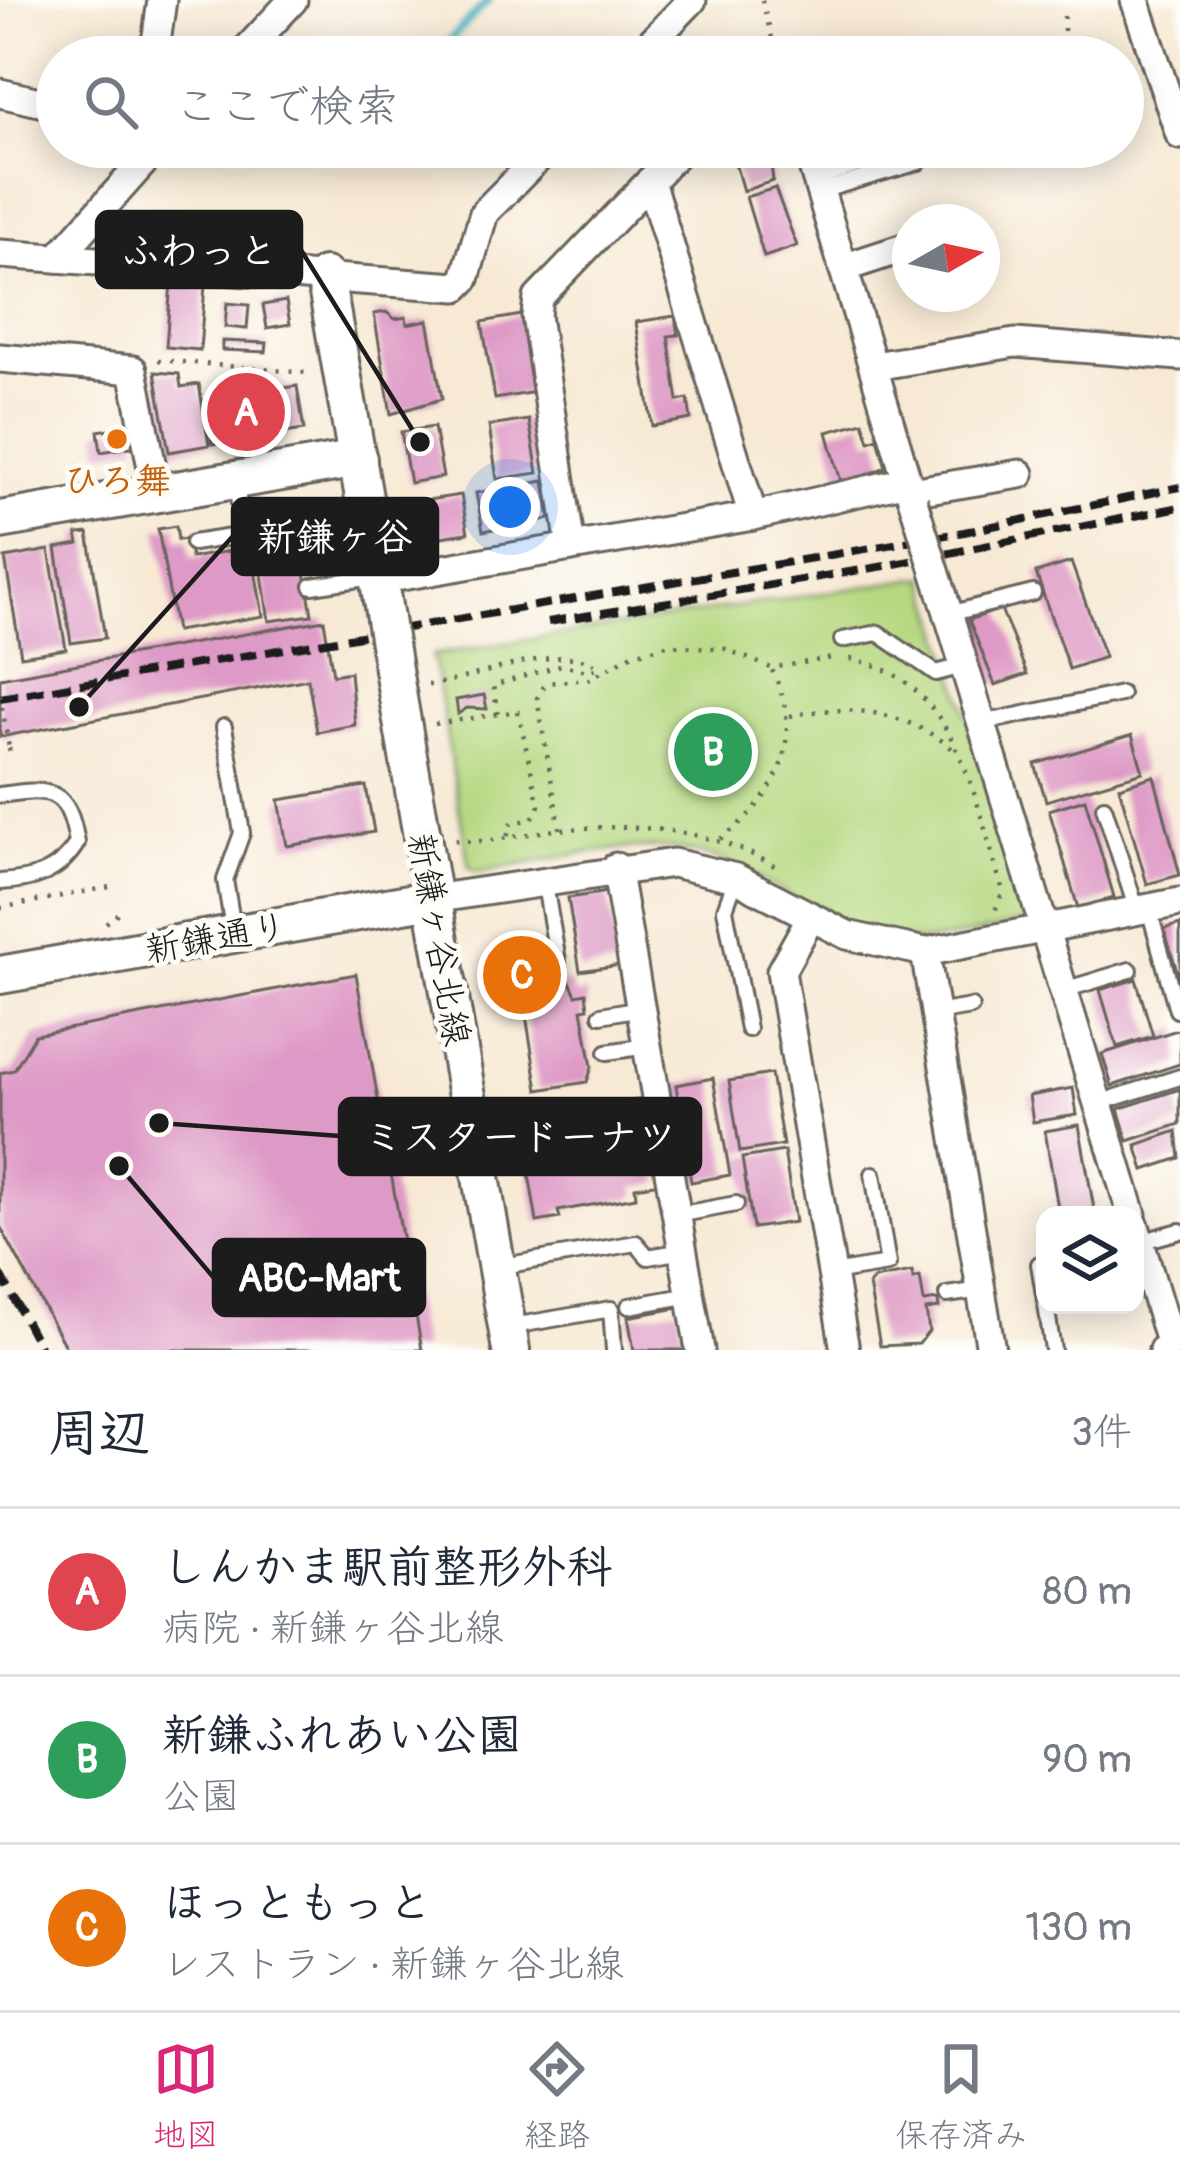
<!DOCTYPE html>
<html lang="ja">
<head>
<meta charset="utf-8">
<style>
  :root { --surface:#fff; --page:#f6f6f7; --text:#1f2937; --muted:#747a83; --line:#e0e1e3; --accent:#db2777 }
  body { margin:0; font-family:Pangolin,"Klee One",sans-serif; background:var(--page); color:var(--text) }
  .controls { position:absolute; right:36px; bottom:36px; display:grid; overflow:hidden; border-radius:24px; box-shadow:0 6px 30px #0003 }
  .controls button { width:108px; height:108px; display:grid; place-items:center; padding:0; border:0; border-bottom:3px solid var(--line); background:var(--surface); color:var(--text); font:60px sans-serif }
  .compass { position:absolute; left:892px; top:204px; width:108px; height:108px; border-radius:50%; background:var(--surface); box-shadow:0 6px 30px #0003; rotate:81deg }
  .you { position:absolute; left:510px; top:507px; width:42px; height:42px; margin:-30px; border:9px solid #fff; border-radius:50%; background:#1a73e8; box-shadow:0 0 0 18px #1a73e833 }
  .badge { display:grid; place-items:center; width:78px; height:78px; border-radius:50%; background:var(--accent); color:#fff; font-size:39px; font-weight:700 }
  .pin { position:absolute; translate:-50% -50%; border:6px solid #fff; box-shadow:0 3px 12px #0006 }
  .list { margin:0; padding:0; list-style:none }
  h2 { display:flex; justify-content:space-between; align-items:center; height:156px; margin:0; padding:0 48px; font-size:51px }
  h2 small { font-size:39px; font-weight:400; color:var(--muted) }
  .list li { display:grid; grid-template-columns:78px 1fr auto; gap:36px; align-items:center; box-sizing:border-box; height:168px; padding:0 48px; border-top:3px solid var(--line) }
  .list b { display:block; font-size:45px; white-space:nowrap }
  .list p { margin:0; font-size:39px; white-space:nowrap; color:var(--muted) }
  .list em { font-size:39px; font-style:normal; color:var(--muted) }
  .icon { flex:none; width:66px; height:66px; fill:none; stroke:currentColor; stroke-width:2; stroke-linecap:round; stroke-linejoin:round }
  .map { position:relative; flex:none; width:1180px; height:1350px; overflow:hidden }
  .search { position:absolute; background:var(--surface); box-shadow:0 6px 30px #0003; left:36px; right:36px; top:36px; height:132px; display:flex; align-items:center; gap:30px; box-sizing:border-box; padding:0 42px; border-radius:66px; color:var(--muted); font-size:45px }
  .sheet { height:660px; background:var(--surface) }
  nav { display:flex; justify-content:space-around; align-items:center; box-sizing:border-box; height:168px; border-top:3px solid var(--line); background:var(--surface); font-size:33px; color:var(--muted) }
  nav a { display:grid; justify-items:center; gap:6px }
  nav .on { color:var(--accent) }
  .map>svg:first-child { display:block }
  .green { fill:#b5d880; stroke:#687a4e; stroke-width:3 }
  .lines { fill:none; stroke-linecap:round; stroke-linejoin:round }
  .stream { stroke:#46b4c0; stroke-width:8 }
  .building { fill:#de9ac6 }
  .service-casing { stroke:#69645c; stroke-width:20 }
  .minor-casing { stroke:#69645c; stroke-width:33 }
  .tertiary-casing { stroke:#69645c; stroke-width:42 }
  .path { stroke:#69645c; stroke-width:4.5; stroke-dasharray:3 9; stroke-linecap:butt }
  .service { stroke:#fff; stroke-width:14 }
  .minor { stroke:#fff; stroke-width:27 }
  .tertiary { stroke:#fff; stroke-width:36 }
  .rail { stroke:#1c1c1c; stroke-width:8; stroke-dasharray:18 9; stroke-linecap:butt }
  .minor-bridge-casing { stroke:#69645c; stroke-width:33; stroke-linecap:butt }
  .tertiary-bridge-casing { stroke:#69645c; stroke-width:42; stroke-linecap:butt }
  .path-bridge { stroke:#69645c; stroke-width:4.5; stroke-dasharray:3 9; stroke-linecap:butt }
  .minor-bridge { stroke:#fff; stroke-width:27 }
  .tertiary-bridge { stroke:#fff; stroke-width:36 }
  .food-dot { fill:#e8710a; stroke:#fdfcf7; stroke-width:4.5 }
  .labels { text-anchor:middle; stroke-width:10; stroke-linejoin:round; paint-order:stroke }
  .food-label { font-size:36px; font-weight:bold; fill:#c56008; stroke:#fdfcf7 }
  .street-label { font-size:36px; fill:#1c1c1c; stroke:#fdfcf7 }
  .leader { fill:none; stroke:#1c1c1c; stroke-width:4.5 }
  .callout-dot { fill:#1c1c1c; stroke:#fdfcf7; stroke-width:4.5 }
  .callout { fill:#1c1c1c; stroke:#1c1c1c; stroke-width:4.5 }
  .callout-label { font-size:39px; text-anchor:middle; font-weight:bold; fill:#fff }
</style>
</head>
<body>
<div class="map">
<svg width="1180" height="1350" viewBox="0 0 1180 1350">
  <rect width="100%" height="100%" fill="#fdfcf7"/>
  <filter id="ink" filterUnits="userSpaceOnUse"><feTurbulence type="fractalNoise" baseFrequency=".00833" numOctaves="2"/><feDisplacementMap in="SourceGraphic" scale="24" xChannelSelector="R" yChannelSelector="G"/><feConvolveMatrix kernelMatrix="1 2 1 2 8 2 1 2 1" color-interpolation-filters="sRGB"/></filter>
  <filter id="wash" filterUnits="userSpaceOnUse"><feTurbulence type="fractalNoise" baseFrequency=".004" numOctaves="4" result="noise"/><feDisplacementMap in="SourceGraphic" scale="48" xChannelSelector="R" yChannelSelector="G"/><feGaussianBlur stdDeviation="2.7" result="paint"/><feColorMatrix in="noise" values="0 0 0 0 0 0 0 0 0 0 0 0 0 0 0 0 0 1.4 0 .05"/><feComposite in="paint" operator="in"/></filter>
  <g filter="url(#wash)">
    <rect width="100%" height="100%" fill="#f7e9d4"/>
    <path class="green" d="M925 577 1026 905V921C974 934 916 952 863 933 805 912 759 868 697 853 627 837 547 862 477 872L469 867 433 655Z"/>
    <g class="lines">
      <polyline class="stream" points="433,57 489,0"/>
    </g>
    <g id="blocks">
      <g class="building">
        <polygon points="750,147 769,147 773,181 743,191 732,153"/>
        <polygon points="775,188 797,246 764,257 746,197"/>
        <polygon points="171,282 205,285 200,350 166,347"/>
        <polygon points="286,301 290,324 267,328 263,305"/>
        <polygon points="227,303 249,305 247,329 225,327"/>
        <polygon points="386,312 395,319 406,317 407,324 428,320 442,399 391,414 374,314"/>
        <polygon points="521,315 535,392 495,399 482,322"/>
        <polygon points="675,316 678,335 668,336 678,401 688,399 691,419 652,426 636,322"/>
        <polygon points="222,341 267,343 266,352 222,350"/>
        <polygon points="155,372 179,374 181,387 199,384 209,445 169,452"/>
        <polygon points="297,386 304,430 212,444 205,400"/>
        <polygon points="529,420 538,473 497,479 489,426"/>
        <polygon points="863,422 869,441 878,438 886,467 842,485 827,432"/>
        <polygon points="133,425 137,446 101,452 98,431"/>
        <polygon points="434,427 443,477 410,483 401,432"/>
        <polygon points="544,481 550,519 483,531 476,493"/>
        <polygon points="461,495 468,533 415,541 408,503"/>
        <polygon points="176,526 178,540 188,539 191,558 251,547 263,616 176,631 158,529"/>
        <polygon points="88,533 105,638 71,643 56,548 79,544 77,534"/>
        <polygon points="49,550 66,649 21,656 5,558"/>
        <polygon points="302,554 312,615 269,621 260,561"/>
        <polygon points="1071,562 1105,657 1069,669 1036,573"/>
        <polygon points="1001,609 1027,674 995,685 969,620"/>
        <polygon points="324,620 333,675 350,672 355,725 317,732 308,679 0,737 0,678"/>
        <polygon points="484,695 487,709 467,708 458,714 456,700"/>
        <polygon points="1132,735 1143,772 1046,801 1035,764"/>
        <polygon points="1154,776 1180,875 1147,884 1119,787"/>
        <polygon points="366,786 374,832 287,846 279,800"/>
        <polygon points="1085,799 1114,897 1078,908 1049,810"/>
        <polygon points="607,892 620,965 580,971 568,898"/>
        <polygon points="1180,924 1180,977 1179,977 1164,929"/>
        <polygon points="545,959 549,982 498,990 494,968"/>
        <polygon points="356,974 422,1350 67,1350 0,1226 0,1073 14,1070 35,1035"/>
        <polygon points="1136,979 1153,1036 1117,1047 1100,990"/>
        <polygon points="570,982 576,995 586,993 588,1008 582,1009 592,1067 587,1082 538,1090 522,990"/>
        <polygon points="1180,1029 1180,1064 1112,1086 1102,1054"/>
        <polygon points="771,1074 783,1145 740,1152 729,1081"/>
        <polygon points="713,1078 730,1175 691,1182 676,1085"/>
        <polygon points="1073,1088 1077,1115 1033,1122 1029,1096"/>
        <polygon points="1180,1089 1180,1124 1128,1141 1118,1109"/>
        <polygon points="1079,1125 1094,1209 1059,1214 1045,1131"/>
        <polygon points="1177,1131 1180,1158 1144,1170 1136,1145"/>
        <polygon points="651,1135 660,1183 635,1187 636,1197 558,1211 560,1218 537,1222 526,1156"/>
        <polygon points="784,1151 795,1222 753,1228 742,1158"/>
        <polygon points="912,1272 913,1279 920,1277 924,1302 938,1300 939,1308 926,1310 929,1331 919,1344 880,1346 869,1285 874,1279"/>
        <polygon points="678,1308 685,1350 634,1350 628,1317"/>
      </g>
    </g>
  </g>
  <g filter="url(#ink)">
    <use href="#blocks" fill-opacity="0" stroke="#69645c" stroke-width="3"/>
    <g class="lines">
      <defs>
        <g id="service">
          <polyline points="816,178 914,147"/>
          <polyline points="820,191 919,162"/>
          <polyline points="193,543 244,535 236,485"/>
          <polyline points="312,586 373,577"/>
          <polyline points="948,614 1033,593"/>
          <polyline points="842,640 878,633 936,673 963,666"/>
          <polyline points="981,723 1121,694"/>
          <polyline points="224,727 242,833 225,880 234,934"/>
          <path d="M0 795C51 787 68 788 77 843 59 873 34 880 0 882"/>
          <polyline points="1104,807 1137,911"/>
          <polyline points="736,878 725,909 748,1029"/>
          <polyline points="544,879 558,961"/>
          <polyline points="1149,909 1177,1010"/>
          <polyline points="1064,990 1130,970"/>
          <polyline points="935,1013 971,1007"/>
          <polyline points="601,1015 641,1008"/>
          <polyline points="607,1052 647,1046"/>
          <polyline points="1098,1103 1180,1077"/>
          <polyline points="592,1116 658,1105"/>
          <polyline points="474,1136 581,1118"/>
          <polyline points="677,1215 736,1204"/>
          <polyline points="1140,1242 1180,1231"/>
          <polyline points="1039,1264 1045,1301"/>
          <polyline points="497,1267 636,1243 648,1257 683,1251"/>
          <polyline points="832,1273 888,1264 873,1174"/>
          <polyline points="947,1295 981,1290"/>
          <polyline points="1046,1305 1053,1350"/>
          <polyline points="629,1306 691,1295"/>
          <polyline points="507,1327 611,1309 614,1350"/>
        </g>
        <g id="minor">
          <polyline points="1135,0 1180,135"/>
          <polyline points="154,57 162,0"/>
          <polyline points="240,57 293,0"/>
          <polyline points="637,57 692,0"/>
          <polyline points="0,93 57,106"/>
          <polyline points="807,147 912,497"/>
          <polyline points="650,181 753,516"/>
          <polyline points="0,254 457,287 465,279 484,213 549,147"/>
          <polyline points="58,258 157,147"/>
          <polyline points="843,268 910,246"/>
          <polyline points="0,358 133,370 157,493"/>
          <polyline points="874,366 1015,343 1180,356"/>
          <polyline points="910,492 1020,474"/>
          <polyline points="571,547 536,316 538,298 683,147"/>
          <polyline points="378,580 753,516 907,481"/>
          <polyline points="942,593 1132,1215"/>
          <polyline points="616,867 700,1350"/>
          <polyline points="432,899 673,863 736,878 847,935 925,952 1180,902"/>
          <polyline points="811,917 781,971 845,1350"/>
          <polyline points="925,952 991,1350"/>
          <polyline points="1135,1226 1170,1342 1163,1350"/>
        </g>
        <g id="tertiary">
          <polyline points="325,276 382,600"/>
          <polyline points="0,520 358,459"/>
          <polyline points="393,669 511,1350"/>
          <polyline points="0,975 432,899"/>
        </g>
      </defs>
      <use href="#service" class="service-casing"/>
      <use href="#minor" class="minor-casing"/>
      <use href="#tertiary" class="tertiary-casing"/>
      <g class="path">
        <polyline points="762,0 777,57"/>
        <polyline points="1064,16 1064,55 1128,58"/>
        <polyline points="158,360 308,373"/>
        <path d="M850 659C958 677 975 803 1003 891L995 911"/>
        <path d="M428 685C472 681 565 638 600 668"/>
        <polyline points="498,714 493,686 561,665 587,671 599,668"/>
        <path d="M790 716C848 703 907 711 954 750"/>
        <polyline points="435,724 518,711 539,806 532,819 510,824 507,839"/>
        <polyline points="9,748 11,757"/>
        <polyline points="560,829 537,698 546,683 589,679 631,655 667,645 726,649 771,668 833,658"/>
        <path d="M720 839C779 797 806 739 772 670"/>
        <path d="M455 840C491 845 522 833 557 830 633 823 709 827 776 867"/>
        <polyline points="0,908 115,886"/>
        <polyline points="106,923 119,912"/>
      </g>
      <use href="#service" class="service"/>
      <use href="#minor" class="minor"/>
      <use href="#tertiary" class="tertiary"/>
      <g class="rail">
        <polyline points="548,622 885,566 1180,507"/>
        <polyline points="0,698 964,532 1180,487"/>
        <polyline points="0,1273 41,1350"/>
      </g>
      <defs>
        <polyline id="minor-bridge" points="913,501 942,593"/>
        <polyline id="tertiary-bridge" points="382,600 393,669"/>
      </defs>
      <use href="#minor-bridge" class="minor-bridge-casing"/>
      <use href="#tertiary-bridge" class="tertiary-bridge-casing"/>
      <polyline class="path-bridge" points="0,695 9,748"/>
      <use href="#minor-bridge" class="minor-bridge"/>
      <use href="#tertiary-bridge" class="tertiary-bridge"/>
    </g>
  </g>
  <circle class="food-dot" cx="117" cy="439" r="12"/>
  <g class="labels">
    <g class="food-label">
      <text x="117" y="493">ひろ舞</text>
    </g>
    <g class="street-label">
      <text transform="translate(216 937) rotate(-10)" y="13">新鎌通り</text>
      <text transform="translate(440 939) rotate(80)" y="13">新鎌ヶ谷北線</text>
    </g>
  </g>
  <path class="leader" d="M420 442L301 250M79 707L233 536M159 1123L340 1136M119 1166L214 1278"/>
  <g class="callout-dot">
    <circle cx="420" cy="442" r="12"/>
    <circle cx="79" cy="707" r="12"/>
    <circle cx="159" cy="1123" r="12"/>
    <circle cx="119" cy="1166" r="12"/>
  </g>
  <g class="callout">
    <rect x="97" y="212" width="204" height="75" rx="12"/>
    <rect x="233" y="499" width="204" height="75" rx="12"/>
    <rect x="340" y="1099" width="360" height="75" rx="12"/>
    <rect x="214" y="1240" width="210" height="75" rx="12"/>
  </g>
  <g class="callout-label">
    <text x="199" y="264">ふわっと</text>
    <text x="335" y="550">新鎌ヶ谷</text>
    <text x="520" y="1150">ミスタードーナツ</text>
    <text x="319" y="1291">ABC-Mart</text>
  </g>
</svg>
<div class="controls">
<button><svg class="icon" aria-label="layers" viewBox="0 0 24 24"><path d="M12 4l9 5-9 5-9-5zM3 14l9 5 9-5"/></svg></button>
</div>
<svg class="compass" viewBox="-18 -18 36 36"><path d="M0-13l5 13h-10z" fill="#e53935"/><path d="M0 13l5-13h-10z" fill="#747a83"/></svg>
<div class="you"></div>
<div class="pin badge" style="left:246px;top:412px;background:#e0444e">A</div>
<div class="pin badge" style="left:713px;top:752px;background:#2e9e5b">B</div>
<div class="pin badge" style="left:522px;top:975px;background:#e8710a">C</div>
<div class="search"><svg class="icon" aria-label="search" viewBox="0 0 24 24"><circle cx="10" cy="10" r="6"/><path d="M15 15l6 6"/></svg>ここで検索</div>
</div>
<section class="sheet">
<h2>周辺<small>3件</small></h2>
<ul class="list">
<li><span class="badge" style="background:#e0444e">A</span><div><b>しんかま駅前整形外科</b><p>病院 · 新鎌ヶ谷北線</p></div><em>80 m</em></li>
<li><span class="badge" style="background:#2e9e5b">B</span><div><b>新鎌ふれあい公園</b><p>公園</p></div><em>90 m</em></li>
<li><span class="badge" style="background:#e8710a">C</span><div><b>ほっともっと</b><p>レストラン · 新鎌ヶ谷北線</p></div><em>130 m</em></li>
</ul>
</section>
<nav>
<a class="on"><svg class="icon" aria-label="map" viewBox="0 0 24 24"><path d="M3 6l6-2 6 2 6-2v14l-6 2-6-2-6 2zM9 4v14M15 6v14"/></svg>地図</a>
<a><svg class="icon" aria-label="directions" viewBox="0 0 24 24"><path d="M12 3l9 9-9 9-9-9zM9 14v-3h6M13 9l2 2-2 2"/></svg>経路</a>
<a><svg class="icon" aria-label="saved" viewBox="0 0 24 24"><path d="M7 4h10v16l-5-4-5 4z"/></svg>保存済み</a>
</nav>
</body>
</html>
